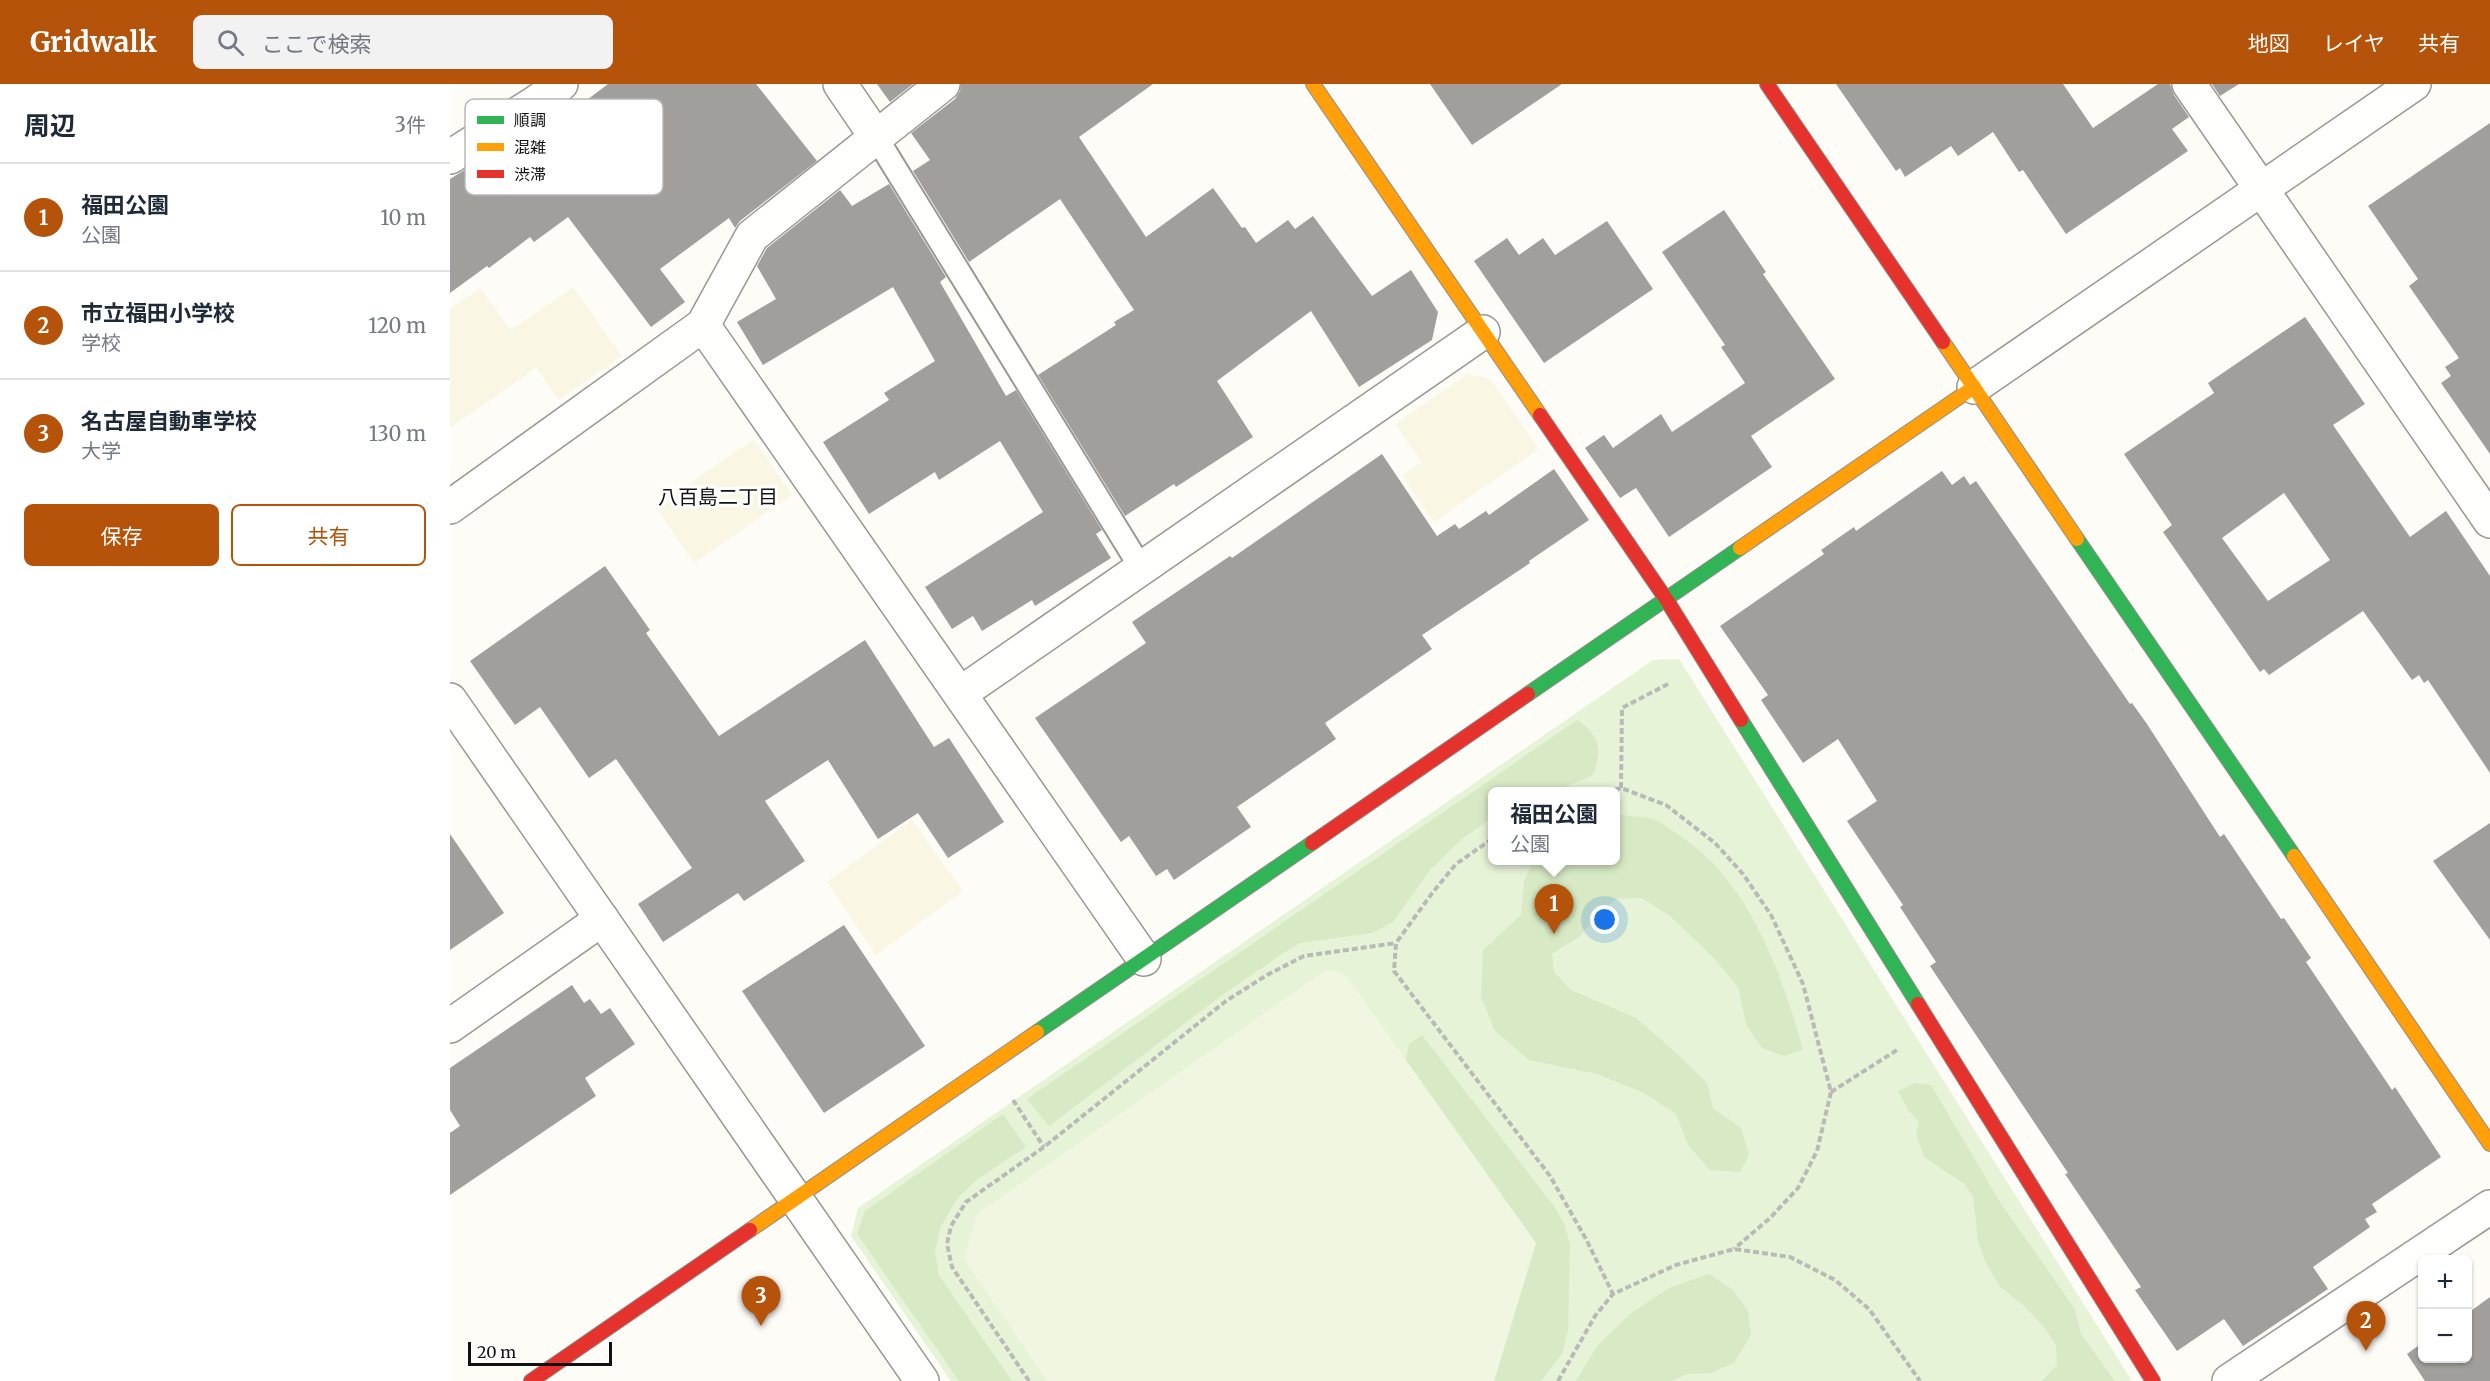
<!DOCTYPE html>
<html lang="ja">
<head>
<meta charset="utf-8">
<style>
  :root { --surface:#fff; --page:#f2f2f3; --text:#1f2937; --muted:#747a83; --line:#e0e1e3; --accent:#b45309 }
  body { margin:0; font-family:Merriweather,"Noto Sans JP",serif; background:var(--page); color:var(--text) }
  .controls { position:absolute; right:18px; bottom:18px; display:grid; overflow:hidden; border-radius:9px; box-shadow:0 2px 4px #0004 }
  .controls button { width:54px; height:54px; display:grid; place-items:center; padding:0; border:0; border-bottom:2px solid var(--line); background:var(--surface); color:var(--text); font:30px sans-serif }
  .scale { position:absolute; left:18px; bottom:15px; width:144px; box-sizing:border-box; padding-left:6px; border:3px solid #111; border-top:0; font-size:16px; line-height:21px; white-space:nowrap; color:#111; -webkit-text-stroke:4px #fff; paint-order:stroke }
  .you { position:absolute; left:1155px; top:836px; width:21px; height:21px; margin:-15px; border:4px solid #fff; border-radius:50%; background:#1a73e8; box-shadow:0 0 0 9px #1a73e833 }
  .badge { display:grid; place-items:center; width:39px; height:39px; border-radius:50%; background:var(--accent); color:#fff; font-size:20px; font-weight:700 }
  .pin { position:absolute; translate:-50% -50px; filter:drop-shadow(0 2px 3px #0008) }
  .pin::after { content:''; position:absolute; top:32px; width:21px; height:18px; background:inherit; clip-path:polygon(0 0,100% 0,50% 100%) }
  .popup { position:absolute; left:1038px; top:703px; width:132px; height:78px; box-sizing:border-box; display:grid; place-content:center; border-radius:9px; background:var(--surface); filter:drop-shadow(0 2px 4px #0005); font-size:20px; white-space:nowrap; color:var(--muted) }
  .popup b { font-size:22px; color:var(--text) }
  .popup::after { content:''; position:absolute; left:50%; top:100%; margin-left:-12px; border:12px solid transparent; border-top-color:var(--surface) }
  .list { margin:0; padding:0; list-style:none }
  h2 { display:flex; justify-content:space-between; align-items:center; height:78px; margin:0; padding:0 24px; font-size:26px }
  h2 small { font-size:20px; font-weight:400; color:var(--muted) }
  .list li { display:grid; grid-template-columns:39px 1fr auto; gap:18px; align-items:center; box-sizing:border-box; height:108px; padding:0 24px; border-top:2px solid var(--line) }
  .list b { display:block; font-size:22px; white-space:nowrap }
  .list p { margin:0; font-size:20px; white-space:nowrap; color:var(--muted) }
  .list em { font-size:20px; font-style:normal; color:var(--muted) }
  .actions { display:flex; gap:12px; padding:18px 24px }
  .actions a { flex:1; padding:14px 0; border:2px solid var(--accent); border-radius:9px; text-align:center; font-size:21px; color:var(--accent) }
  .actions .main { background:var(--accent); color:#fff }
  .icon { flex:none; width:33px; height:33px; fill:none; stroke:currentColor; stroke-width:2; stroke-linecap:round; stroke-linejoin:round }
  .map { position:relative; flex:none; width:2040px; height:1297px; overflow:hidden }
  header { display:flex; align-items:center; gap:36px; box-sizing:border-box; height:84px; padding:0 30px; background:var(--accent); color:#fff }
  header strong { font-size:28px }
  nav { display:flex; gap:33px; margin-inline-start:auto; font-size:21px }
  .search { width:420px; height:54px; background:var(--page); display:flex; align-items:center; gap:15px; box-sizing:border-box; padding:0 21px; border-radius:9px; color:var(--muted); font-size:22px }
  main { display:flex }
  aside { flex:1; background:var(--surface) }
  .map>svg:first-child { display:block }
  .farmland { fill:#f9f7e4 }
  .green { fill:#e7f3d7; fill-rule:evenodd }
  .forest { fill:#d8eac5 }
  .pitch { fill:#f0f6e1 }
  .building { fill:#a19f9c; fill-rule:evenodd }
  .lines { fill:none; stroke-linecap:round; stroke-linejoin:round }
  .lane-casing { stroke:#979795; stroke-width:26 }
  .street-casing { stroke:#979795; stroke-width:36 }
  .fast-casing { stroke:#8e8d8b; stroke-width:16 }
  .slow-casing { stroke:#8e8d8b; stroke-width:16 }
  .jam-casing { stroke:#8e8d8b; stroke-width:16 }
  .path { stroke:#b9b9b8; stroke-width:4; stroke-dasharray:6 3; stroke-linecap:butt }
  .lane { stroke:#fffffe; stroke-width:22 }
  .street { stroke:#fffffe; stroke-width:33 }
  .fast { stroke:#30b455; stroke-width:14 }
  .slow { stroke:#ff9f0a; stroke-width:14 }
  .jam { stroke:#e5322d; stroke-width:14 }
  .labels { text-anchor:middle; stroke-width:6; stroke-linejoin:round; paint-order:stroke }
  .neighbourhood-label { font-size:20px; fill:#111; stroke:#fff }
  .key { fill:#fff; stroke:#b8b8b8; stroke-width:1.5 }
  .key-label { font-size:16px; fill:#111 }
</style>
</head>
<body>
<header>
<strong>Gridwalk</strong>
<div class="search"><svg class="icon" aria-label="search" viewBox="0 0 24 24"><circle cx="10" cy="10" r="6"/><path d="M15 15l6 6"/></svg>ここで検索</div>
<nav><a>地図</a><a>レイヤ</a><a>共有</a></nav>
</header>
<main>
<aside>
<h2>周辺<small>3件</small></h2>
<ul class="list">
<li><span class="badge">1</span><div><b>福田公園</b><p>公園</p></div><em>10 m</em></li>
<li><span class="badge">2</span><div><b>市立福田小学校</b><p>学校</p></div><em>120 m</em></li>
<li><span class="badge">3</span><div><b>名古屋自動車学校</b><p>大学</p></div><em>130 m</em></li>
</ul>
<div class="actions"><a class="main">保存</a><a>共有</a></div>
</aside>
<div class="map">
<svg width="2040" height="1297" viewBox="0 0 2040 1297">
  <rect width="100%" height="100%" fill="#fdfcf7"/>
  <g class="farmland">
    <polygon points="123,203 172,272 109,316 86,284 0,344 0,225 30,204 61,246"/>
    <polygon points="1018,290 1040,295 1089,365 984,438 952,392 972,378 945,340"/>
    <polygon points="304,355 342,411 244,479 205,423"/>
    <polygon points="462,736 513,807 426,871 377,798"/>
  </g>
  <path class="green" d="M1229 575 1682 1297H501L401 1152 408 1124 1203 576ZM1042 708H1166V776H1042Z"/>
  <g class="forest">
    <path d="M1127 636C1151 652 1153 667 1142 692L1104 707 1042 708V734L1012 755 981 785 943 838 922 849 851 859 833 869 767 915 599 1042 577 1015Z"/>
    <path d="M1166 730C1177 732 1191 732 1202 735 1211 737 1221 746 1229 751 1300 798 1331 888 1353 966L1334 972 1312 964 1296 940 1288 903 1263 873 1220 832 1192 814 1167 815 1152 826 1129 853 1102 870 1104 888 1121 906 1186 934 1223 966 1257 999 1263 1024 1291 1044 1299 1071 1290 1088 1260 1086 1238 1061 1226 1030 1192 1008 1147 990 1079 976 1044 946 1031 912 1033 866 1071 831 1074 797 1083 777 1166 776Z"/>
    <polygon points="972,951 1103,1121 1115,1140 1120,1162 1118,1246 1112,1270 1091,1297 1044,1297 1086,1159 956,977 959,960"/>
    <polygon points="1465,999 1481,1001 1550,1118 1625,1225 1631,1250 1665,1297 1592,1297 1607,1281 1606,1261 1594,1243 1574,1222 1550,1203 1536,1179 1528,1157 1523,1112 1514,1100 1474,1073 1466,1050 1469,1038 1458,1026 1448,1007"/>
    <polygon points="553,1030 576,1063 525,1097 508,1114 491,1142 485,1167 489,1191 562,1297 509,1297 407,1150 415,1127"/>
    <polygon points="1259,1190 1283,1206 1298,1226 1301,1251 1284,1279 1261,1289 1238,1290 1221,1297 1126,1297 1147,1262 1181,1229 1219,1204"/>
  </g>
  <polygon class="pitch" points="876,886 894,889 1086,1159 1044,1297 597,1297 514,1175 527,1130"/>
  <g class="building">
    <polygon points="158,0 306,0 367,77 290,137 285,144 279,134 210,185 235,218 201,243 118,133 84,158 80,153 39,184 37,182 0,209 0,95 53,62 56,66 97,37 101,43"/>
    <polygon points="427,0 463,0 440,18"/>
    <polygon points="511,0 703,0 629,53 696,153 763,104 792,144 795,143 806,159 838,136 845,145 863,132 922,212 961,186 988,228 982,256 909,303 861,227 767,297 803,353 726,403 724,400 675,432 588,291 666,241 664,238 684,226 610,115 519,178 463,87 480,76 461,49 505,15 510,7"/>
    <polygon points="980,0 1112,0 1022,61"/>
    <polygon points="1386,0 1613,0 1643,44 1708,0 1720,0 1724,11 1739,33 1722,45 1738,67 1616,150 1573,86 1569,88 1543,48 1508,72 1501,62 1455,93 1450,84 1446,87"/>
    <polygon points="1762,0 1789,0 1770,12"/>
    <polygon points="2040,39 2040,370 1991,299 2001,292 1995,283 2009,274 1959,202 1968,195 1918,122"/>
    <polygon points="439,100 496,193 490,198 556,312 566,306 652,446 646,450 661,474 585,522 582,516 532,547 523,532 502,545 475,503 593,428 550,357 489,396 485,388 419,430 373,358 439,316 434,309 485,277 443,203 313,281 287,238 326,215 307,182 317,164 390,106 402,122"/>
    <polygon points="1274,126 1316,188 1313,190 1385,295 1301,352 1322,383 1219,453 1186,404 1170,414 1135,364 1154,351 1163,364 1211,330 1222,348 1295,299 1271,263 1275,261 1212,168"/>
    <polygon points="1157,137 1203,205 1094,279 1024,177 1057,154 1069,171 1093,154 1105,171"/>
    <path d="M1855 233 1915 320 1883 341 1960 453 1996 427 2040 492V689L1978 596 1974 599 1969 591 1962 596 1913 527 1819 591 1814 585 1810 588 1713 448 1722 441 1674 370 1764 309 1758 299ZM1834 409 1880 476 1818 517 1772 454Z"/>
    <polygon points="932,370 987,452 1005,440 1009,445 1036,427 1039,431 1104,385 1139,436 1079,477 1080,479 972,551 982,565 875,639 886,655 787,723 801,743 724,796 717,785 706,792 679,752 671,758 585,634 696,559 682,538 780,472 782,474"/>
    <polygon points="1492,387 1502,401 1514,392 1520,401 1526,397 1680,620 1682,619 1697,640 1770,753 1774,750 1831,835 1834,834 1861,874 1856,878 1942,1006 1945,1003 1991,1073 1922,1120 1927,1128 1915,1135 1920,1143 1863,1183 1878,1205 1793,1262 1774,1235 1727,1267 1685,1206 1691,1203 1615,1090 1618,1089 1480,882 1486,878 1450,823 1453,821 1397,737 1427,717 1388,655 1353,679 1311,616 1318,611 1270,542 1374,470 1371,466 1404,443 1406,447"/>
    <polygon points="155,482 200,546 196,549 269,652 415,556 484,663 499,654 554,738 498,774 468,729 428,755 378,676 315,717 355,777 294,817 288,809 213,858 188,820 242,784 166,675 139,694 90,623 65,641 20,577"/>
    <polygon points="2040,739 2040,856 1983,777"/>
    <polygon points="0,750 54,829 0,866"/>
    <polygon points="394,841 475,962 374,1029 292,907"/>
    <polygon points="122,901 134,919 140,915 151,930 160,924 185,960 135,994 146,1012 0,1111 0,1049 10,1042 0,1026 0,984"/>
    <polygon points="2040,1213 2040,1297 1975,1297 1957,1270 1972,1259 1972,1275 2018,1275 2018,1229"/>
  </g>
  <g class="lines">
    <defs>
      <polyline id="lane" points="426,53 691,484"/>
      <g id="street">
        <polyline points="390,0 426,53"/>
        <polyline points="1739,0 2040,437"/>
        <polyline points="0,73 85,19 111,0"/>
        <polyline points="253,241 694,875"/>
        <polyline points="1524,303 1964,0"/>
        <polyline points="0,423 253,241 302,152 493,0"/>
        <polyline points="511,609 1033,248"/>
        <polyline points="0,616 472,1297"/>
        <polyline points="0,942 152,835"/>
        <polyline points="1779,1297 2040,1123"/>
      </g>
      <g id="fast">
        <polyline points="1627,455 1844,772"/>
        <polyline points="1078,610 1290,464"/>
        <polyline points="1291,636 1468,920"/>
        <polyline points="587,948 862,759"/>
      </g>
      <g id="slow">
        <polyline points="863,0 1090,331"/>
        <polyline points="1493,258 1627,455"/>
        <polyline points="1290,464 1524,303"/>
        <polyline points="1844,772 2040,1060"/>
        <polyline points="300,1146 587,948"/>
      </g>
      <g id="jam">
        <polyline points="1317,0 1493,258"/>
        <polyline points="1090,331 1216,515 1291,636"/>
        <polyline points="862,759 1078,610"/>
        <polyline points="1468,920 1703,1297"/>
        <polyline points="81,1297 300,1146"/>
      </g>
    </defs>
    <use href="#lane" class="lane-casing"/>
    <use href="#street" class="street-casing"/>
    <use href="#fast" class="fast-casing"/>
    <use href="#slow" class="slow-casing"/>
    <use href="#jam" class="jam-casing"/>
    <g class="path">
      <polyline points="1171,704 1172,624 1220,599"/>
      <polyline points="1156,708 1171,704 1216,721 1265,759 1293,790 1321,831 1353,900 1381,1008 1367,1067 1348,1104 1320,1134 1284,1165"/>
      <polyline points="1042,755 1006,780 983,808 946,859 944,887 1100,1092 1136,1155 1163,1210"/>
      <polyline points="1381,1008 1447,966"/>
      <polyline points="563,1016 594,1063"/>
      <polyline points="579,1297 502,1183 497,1160 501,1142 516,1118 594,1063 776,917 817,891 854,872 946,859"/>
      <polyline points="1108,1297 1145,1232 1163,1210 1226,1181 1284,1165 1340,1173 1385,1196 1419,1225 1470,1297"/>
    </g>
    <use href="#lane" class="lane"/>
    <use href="#street" class="street"/>
    <use href="#fast" class="fast"/>
    <use href="#slow" class="slow"/>
    <use href="#jam" class="jam"/>
  </g>
  <g class="labels">
    <g class="neighbourhood-label">
      <text x="268" y="420">八百島二丁目</text>
    </g>
  </g>
  <rect x="15" y="15" width="198" height="96" rx="9" class="key"/>
  <rect x="27" y="32" width="27" height="8" fill="#30b455"/>
  <rect x="27" y="59" width="27" height="8" fill="#ff9f0a"/>
  <rect x="27" y="86" width="27" height="8" fill="#e5322d"/>
  <g class="key-label">
    <text x="64" y="42">順調</text>
    <text x="64" y="69">混雑</text>
    <text x="64" y="96">渋滞</text>
  </g>
</svg>
<div class="controls">
<button>+</button>
<button>−</button>
</div>
<div class="scale">20 m</div>
<div class="you"></div>
<div class="pin badge" style="left:1104px;top:850px">1</div>
<div class="popup"><b>福田公園</b>公園</div>
<div class="pin badge" style="left:1916px;top:1267px">2</div>
<div class="pin badge" style="left:311px;top:1242px">3</div>
</div>
</main>
</body>
</html>
